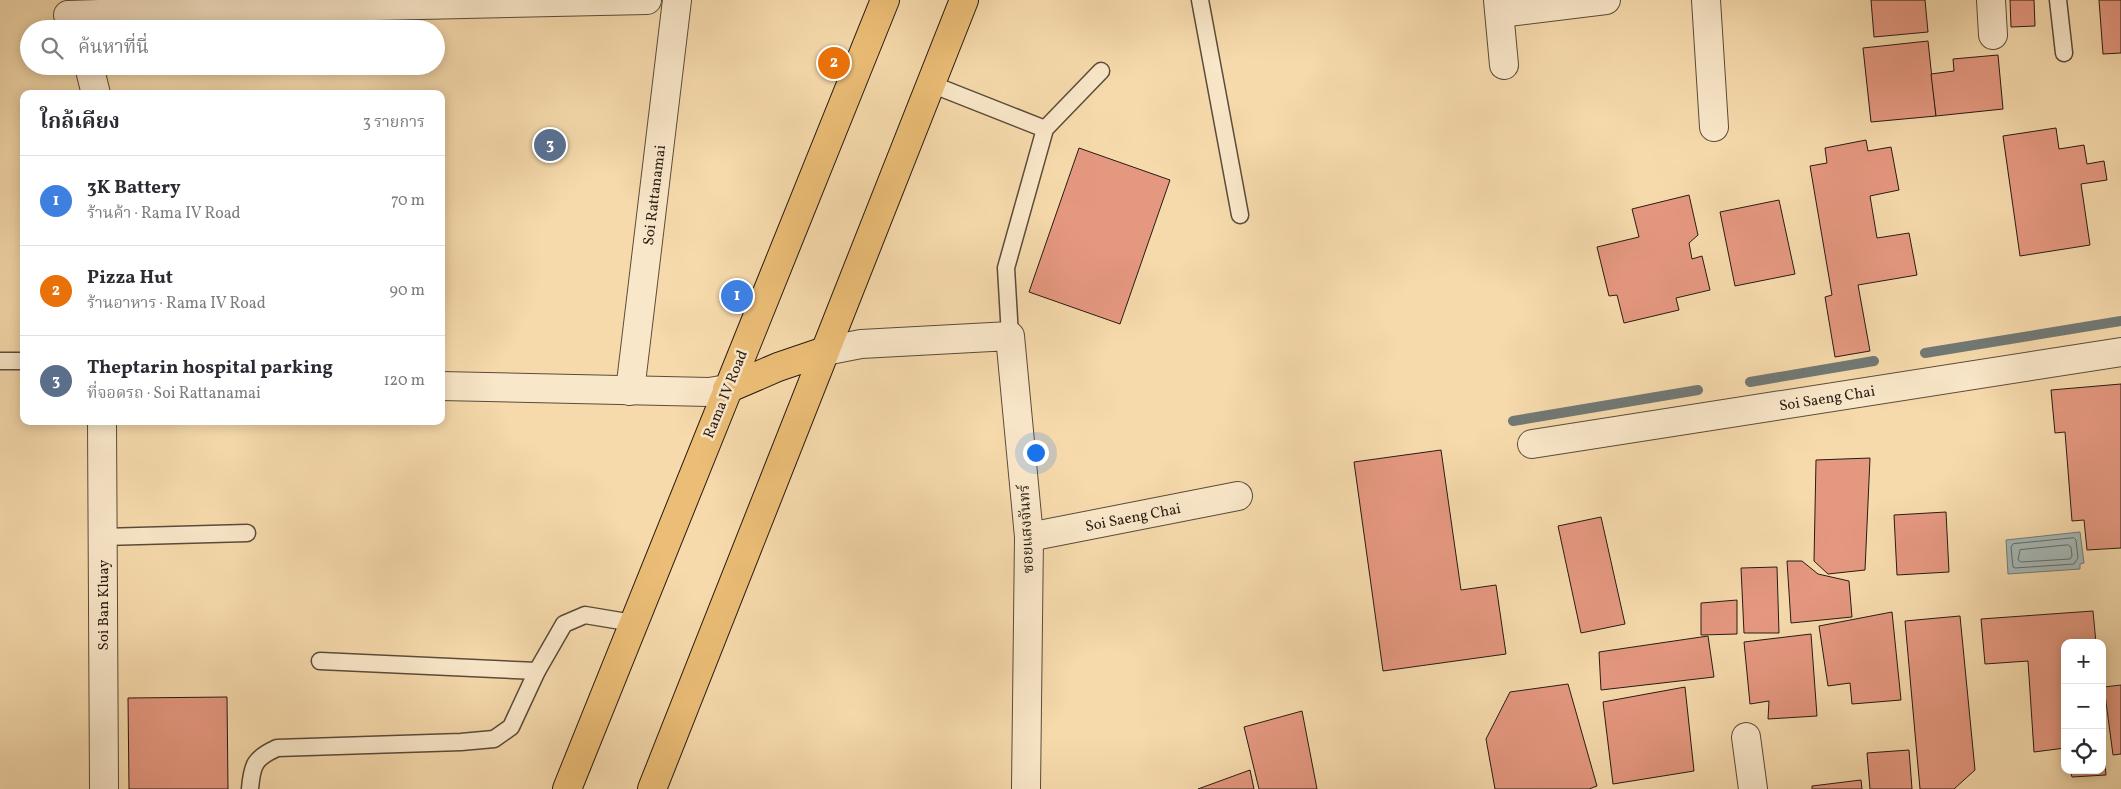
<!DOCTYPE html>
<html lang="th">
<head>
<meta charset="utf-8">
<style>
  :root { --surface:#fff; --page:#f2f2f3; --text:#2b2b33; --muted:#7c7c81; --line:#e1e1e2; --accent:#db2777 }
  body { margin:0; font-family:Vollkorn,"Noto Serif Thai",serif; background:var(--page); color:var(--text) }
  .controls { position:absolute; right:15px; bottom:15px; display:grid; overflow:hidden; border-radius:10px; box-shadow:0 2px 12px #0003 }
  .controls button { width:45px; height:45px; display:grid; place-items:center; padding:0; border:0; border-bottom:1px solid var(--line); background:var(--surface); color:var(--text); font:25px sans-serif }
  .you { position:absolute; left:1035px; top:452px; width:18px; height:18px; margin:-12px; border:4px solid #fff; border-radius:50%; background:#1a73e8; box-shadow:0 0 0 8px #1a73e833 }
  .badge { display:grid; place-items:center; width:32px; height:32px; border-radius:50%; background:var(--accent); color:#fff; font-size:16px; font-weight:700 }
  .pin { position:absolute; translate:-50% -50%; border:2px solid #fff; box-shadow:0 1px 5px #0006 }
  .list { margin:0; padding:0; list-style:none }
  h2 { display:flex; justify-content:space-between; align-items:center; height:65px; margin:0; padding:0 20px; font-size:21px }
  h2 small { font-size:16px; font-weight:400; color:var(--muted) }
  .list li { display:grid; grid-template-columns:32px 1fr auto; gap:15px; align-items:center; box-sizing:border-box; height:90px; padding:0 20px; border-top:1px solid var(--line) }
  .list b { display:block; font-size:19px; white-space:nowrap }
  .list p { margin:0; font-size:16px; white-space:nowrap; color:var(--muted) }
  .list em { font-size:16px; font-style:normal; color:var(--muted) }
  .icon { flex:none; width:28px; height:28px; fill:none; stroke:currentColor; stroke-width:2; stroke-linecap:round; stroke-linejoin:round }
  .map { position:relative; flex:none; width:2121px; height:789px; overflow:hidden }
  .search { position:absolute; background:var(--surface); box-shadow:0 2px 12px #0003; left:20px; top:20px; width:425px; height:55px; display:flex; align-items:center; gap:12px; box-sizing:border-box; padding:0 18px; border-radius:28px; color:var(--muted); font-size:19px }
  .panel { position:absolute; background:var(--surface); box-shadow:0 2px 12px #0003; left:20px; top:90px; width:425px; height:335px; border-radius:10px }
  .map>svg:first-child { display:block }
  .water { fill:#a3b7b6; stroke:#717975 }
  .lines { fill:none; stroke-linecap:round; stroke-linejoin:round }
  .shore { stroke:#656965; stroke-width:1 }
  .stream { stroke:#717975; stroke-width:10 }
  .building { fill:#e59880; stroke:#271b14 }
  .service-casing { stroke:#5b4b3a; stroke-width:19 }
  .minor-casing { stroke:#5b4b3a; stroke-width:30 }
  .primary-casing { stroke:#271b14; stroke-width:30 }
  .service { stroke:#f9e7c9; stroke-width:16 }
  .minor { stroke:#f9e7c9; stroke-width:28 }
  .primary { stroke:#ebbd76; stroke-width:28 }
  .labels { text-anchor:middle; stroke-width:5; stroke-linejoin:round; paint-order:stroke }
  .street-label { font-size:15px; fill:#271b14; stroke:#f9e7c9 }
</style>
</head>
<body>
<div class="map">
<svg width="2121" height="789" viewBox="0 0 2121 789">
  <rect width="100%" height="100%" fill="#f6daac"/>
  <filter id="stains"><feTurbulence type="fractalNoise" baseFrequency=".004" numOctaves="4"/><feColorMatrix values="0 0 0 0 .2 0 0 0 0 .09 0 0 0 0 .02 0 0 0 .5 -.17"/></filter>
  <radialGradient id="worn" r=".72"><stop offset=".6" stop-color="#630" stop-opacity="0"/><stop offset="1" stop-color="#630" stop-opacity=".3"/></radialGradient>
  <polygon class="water" points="2080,532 2084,563 2080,564 2080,569 2008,574 2006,540"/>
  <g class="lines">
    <g class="shore">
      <polygon points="2074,538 2076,540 2078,558 2074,564 2015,568 2013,567 2011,547 2013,544"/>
      <polygon points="2068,545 2071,547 2072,556 2070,559 2021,562 2018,560 2020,550"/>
    </g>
    <g class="stream">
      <polyline points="1925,353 2121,321"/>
      <polyline points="1750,382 1874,361"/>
      <polyline points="1513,421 1698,390"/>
    </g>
  </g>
  <g class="building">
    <polygon points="1871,0 1925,0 1928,32 1874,37"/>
    <polygon points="2010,0 2034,0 2035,26 2011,27"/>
    <polygon points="2099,0 2121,0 2121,53 2103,54"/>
    <polygon points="1928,41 1936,116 1871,122 1863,48"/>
    <polygon points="1998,55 2003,109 1936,116 1931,74 1954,71 1953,59"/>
    <polygon points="2056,128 2059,149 2084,145 2087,164 2104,161 2107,180 2081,184 2090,245 2020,256 2003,136"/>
    <polygon points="1866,140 1868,151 1891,147 1899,190 1870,196 1877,238 1909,233 1917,275 1858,285 1870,351 1835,357 1825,297 1832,295 1810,166 1827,163 1825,148"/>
    <polygon points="1079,148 1170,180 1120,324 1029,292"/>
    <polygon points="1689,195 1698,235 1689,243 1692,259 1702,256 1710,290 1676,298 1679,310 1624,323 1617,295 1609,296 1597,247 1639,237 1632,209"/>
    <polygon points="1779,200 1795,274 1735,286 1720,212"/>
    <polygon points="2121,384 2121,548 2087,550 2084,520 2072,521 2065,432 2055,433 2051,390"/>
    <polygon points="1441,450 1461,590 1496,585 1506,654 1383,671 1354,462"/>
    <polygon points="1870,458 1865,570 1828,574 1814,561 1816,460"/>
    <polygon points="1946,512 1949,572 1897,575 1894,515"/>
    <polygon points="1601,517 1625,624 1581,633 1558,526"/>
    <polygon points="1787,561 1802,561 1818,574 1849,581 1852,617 1791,623"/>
    <polygon points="1777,567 1779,633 1744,633 1741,568"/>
    <polygon points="1737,600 1737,634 1701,635 1701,603"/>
    <polygon points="2093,611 2096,643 2065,643 2065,748 2034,752 2028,661 1985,664 1981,619"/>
    <polygon points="1892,612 1901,700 1852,704 1850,683 1828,686 1819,626"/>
    <polygon points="1960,616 1975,770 1954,789 1920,789 1905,621"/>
    <polygon points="1811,634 1817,716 1768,719 1769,701 1750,704 1744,642"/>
    <polygon points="1708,636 1714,677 1601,690 1599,652"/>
    <polygon points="1568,684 1597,786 1589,789 1495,789 1486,739 1510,692"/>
    <polygon points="2121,685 2121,754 2113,755 2104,687"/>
    <polygon points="1685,687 1694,771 1613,784 1603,702"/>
    <polygon points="227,697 228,789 129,789 128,698"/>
    <polygon points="1302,711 1317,789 1259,789 1244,727"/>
    <polygon points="2102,726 2106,775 2072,777 2070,770 2102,770"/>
    <polygon points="1909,750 1912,789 1870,789 1867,753"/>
    <polygon points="1250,770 1254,789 1198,789"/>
    <polygon points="1861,780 1862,789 1812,789 1812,786"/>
  </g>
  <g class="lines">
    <defs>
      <g id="service">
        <polyline points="1200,0 1240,215"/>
        <polyline points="2058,0 2064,53"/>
        <polyline points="931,84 1045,129"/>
        <polyline points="1010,336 1006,268 1045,129 1101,71"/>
        <polyline points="0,361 24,361"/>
        <polyline points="103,537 247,533"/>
        <polyline points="320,661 537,671"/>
        <path d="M250 789C252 764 255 758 277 748L461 742 494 739 511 727 537 671 564 624 585 615 633 623"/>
      </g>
      <g id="minor">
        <polyline points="1498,0 1504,65"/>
        <polyline points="1706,0 1714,127"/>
        <polyline points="1991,0 1993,35"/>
        <polyline points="1500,13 1606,0"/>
        <polyline points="68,15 286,8 647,0"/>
        <polyline points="89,66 96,94"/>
        <polyline points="825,351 861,344 1010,336 1029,537 1026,789"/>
        <polyline points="441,386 709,392 727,389"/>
        <polyline points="630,391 677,0"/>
        <polyline points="102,421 104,789"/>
        <polyline points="1532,444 2121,352"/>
        <polyline points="1029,537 1238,496"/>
        <polyline points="1746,737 1753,789"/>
      </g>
      <g id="primary">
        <polyline points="727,389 778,367 825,351"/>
        <polyline points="567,789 885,0"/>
        <polyline points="652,789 964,0"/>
      </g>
    </defs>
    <use href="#service" class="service-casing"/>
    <use href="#minor" class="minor-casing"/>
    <use href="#primary" class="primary-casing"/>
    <use href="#service" class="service"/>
    <use href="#minor" class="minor"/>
    <use href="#primary" class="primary"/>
  </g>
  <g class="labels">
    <g class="street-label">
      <text transform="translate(654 195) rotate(-83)" y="5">Soi Rattanamai</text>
      <text transform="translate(725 394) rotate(-68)" y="5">Rama IV Road</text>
      <text transform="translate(1827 398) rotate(-9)" y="5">Soi Saeng Chai</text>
      <text transform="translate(1133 517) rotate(-11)" y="5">Soi Saeng Chai</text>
      <text transform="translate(1026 529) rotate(-93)" y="5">ซอยแสงจันทร์</text>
      <text transform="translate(103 605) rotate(-90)" y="5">Soi Ban Kluay</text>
    </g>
  </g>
  <rect width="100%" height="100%" filter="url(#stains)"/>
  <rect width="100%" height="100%" fill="url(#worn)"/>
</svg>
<div class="controls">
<button>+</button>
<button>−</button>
<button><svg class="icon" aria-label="locate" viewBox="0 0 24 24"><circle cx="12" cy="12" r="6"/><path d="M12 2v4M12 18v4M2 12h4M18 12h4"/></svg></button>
</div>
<div class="you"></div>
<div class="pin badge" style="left:737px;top:296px;background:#3f7fe0">1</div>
<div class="pin badge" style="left:834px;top:63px;background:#e8710a">2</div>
<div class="pin badge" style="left:550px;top:145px;background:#5c6f8a">3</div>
<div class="search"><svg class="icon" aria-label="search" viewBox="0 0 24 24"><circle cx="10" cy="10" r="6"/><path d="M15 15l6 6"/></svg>ค้นหาที่นี่</div>
<section class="panel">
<h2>ใกล้เคียง<small>3 รายการ</small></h2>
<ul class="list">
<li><span class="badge" style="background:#3f7fe0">1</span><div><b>3K Battery</b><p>ร้านค้า · Rama IV Road</p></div><em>70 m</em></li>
<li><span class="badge" style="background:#e8710a">2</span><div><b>Pizza Hut</b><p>ร้านอาหาร · Rama IV Road</p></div><em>90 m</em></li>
<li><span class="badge" style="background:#5c6f8a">3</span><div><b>Theptarin hospital parking</b><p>ที่จอดรถ · Soi Rattanamai</p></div><em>120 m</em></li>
</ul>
</section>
</div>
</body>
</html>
